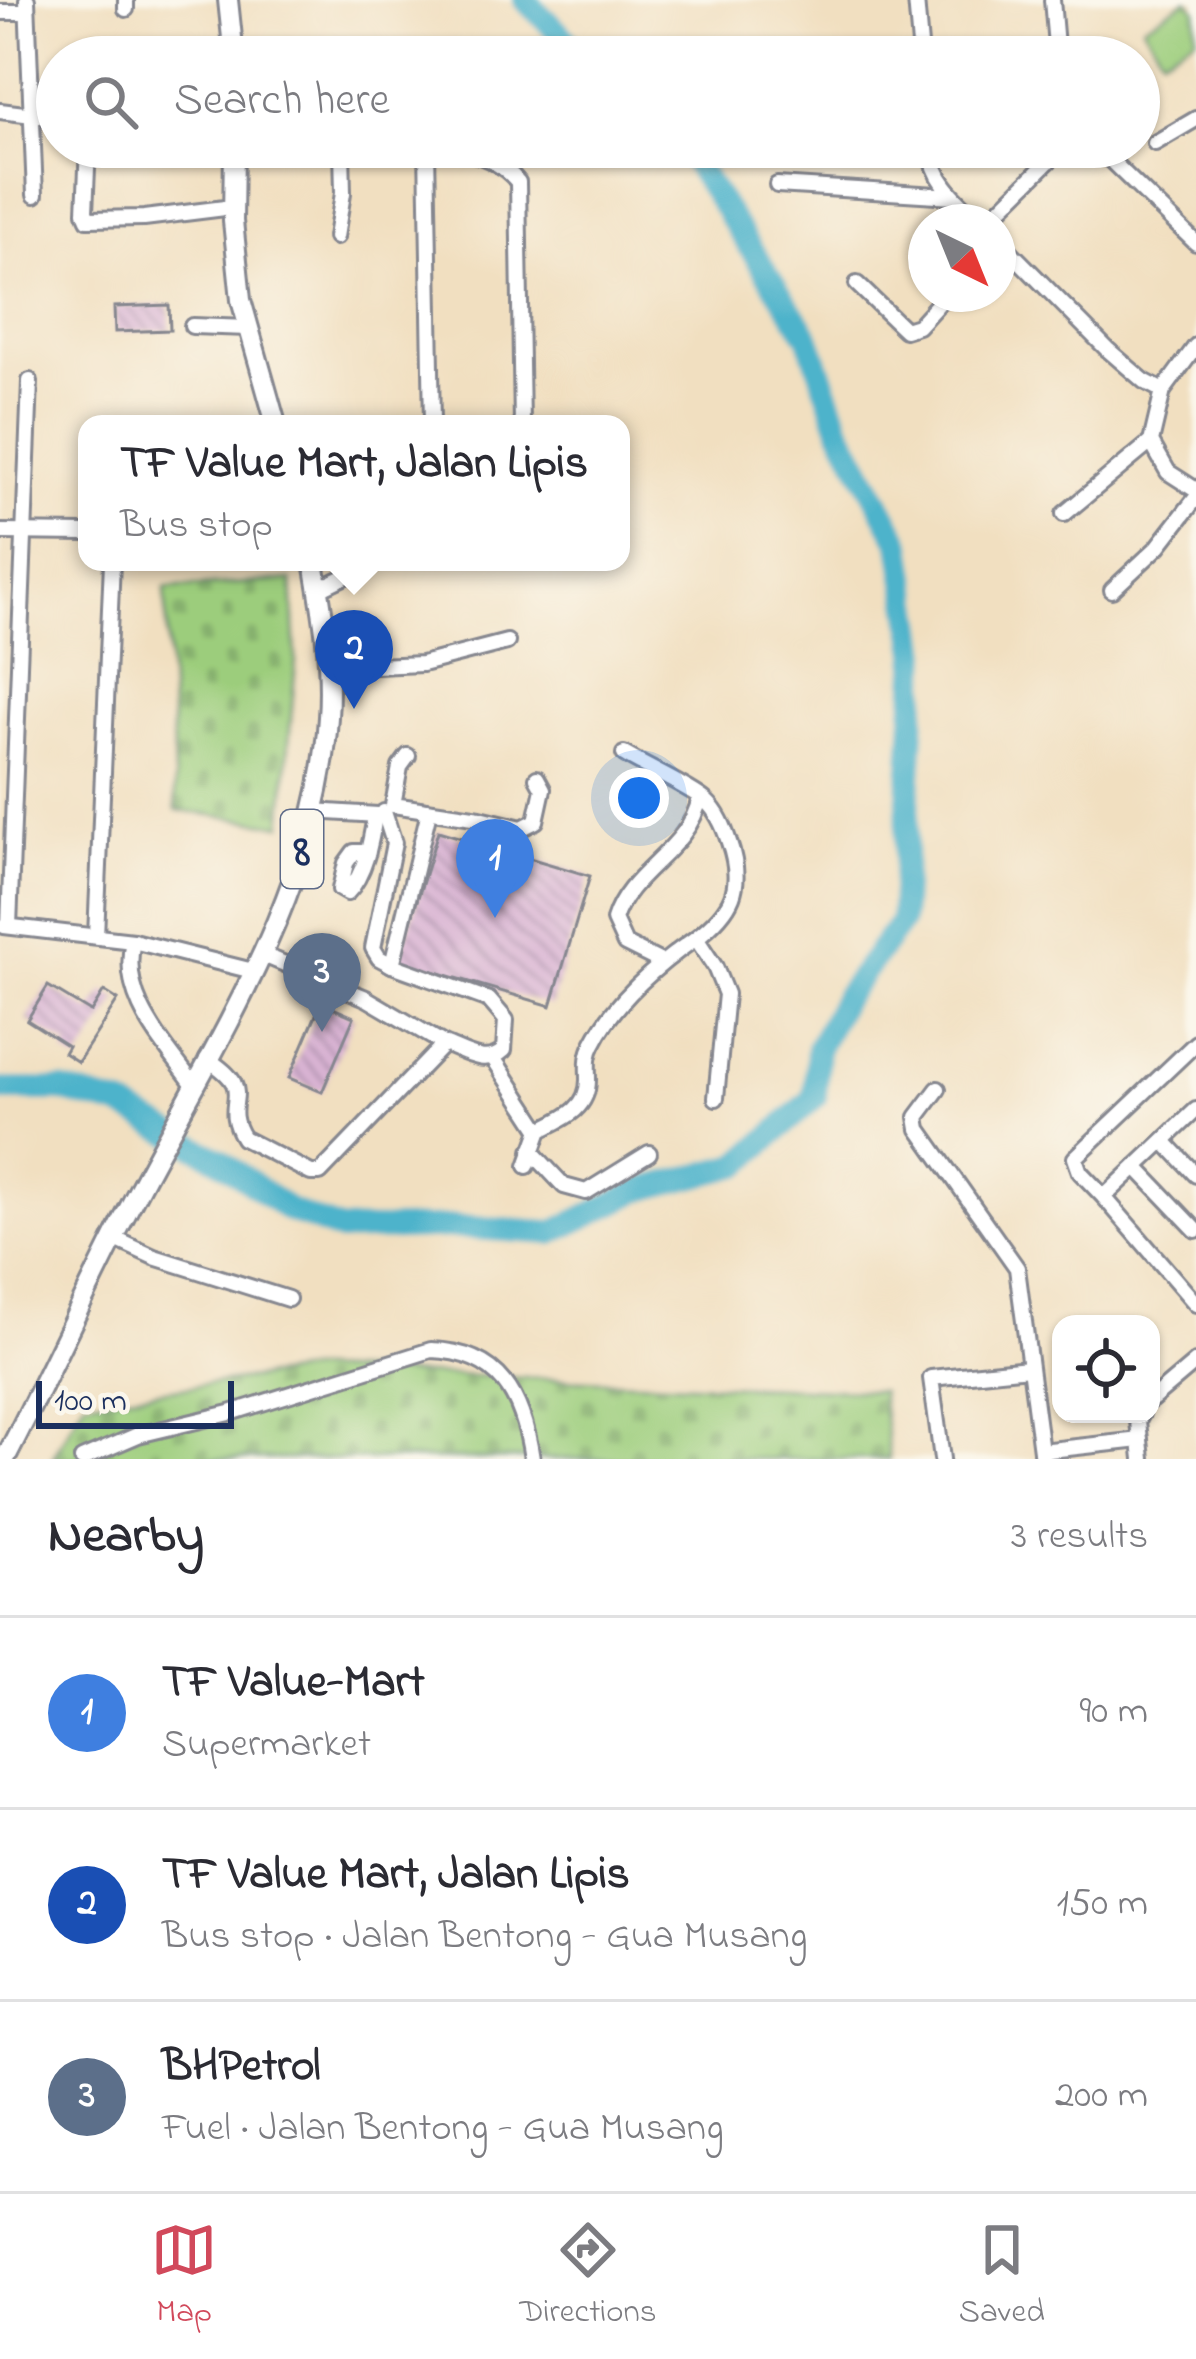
<!DOCTYPE html>
<html lang="en">
<head>
<meta charset="utf-8">
<style>
  :root { --surface:#fff; --page:#f7f7f7; --text:#2b2b33; --muted:#7c7c81; --line:#e1e1e2; --accent:#d1495b }
  body { margin:0; font-family:"Indie Flower",sans-serif; background:var(--page); color:var(--text) }
  .controls { position:absolute; right:36px; bottom:36px; display:grid; overflow:hidden; border-radius:24px; box-shadow:0 3px 9px #0004 }
  .controls button { width:108px; height:108px; display:grid; place-items:center; padding:0; border:0; border-bottom:3px solid var(--line); background:var(--surface); color:var(--text); font:60px sans-serif }
  .compass { position:absolute; left:908px; top:204px; width:108px; height:108px; border-radius:50%; background:var(--surface); box-shadow:0 3px 9px #0004; rotate:137deg }
  .scale { position:absolute; left:36px; bottom:30px; width:198px; box-sizing:border-box; padding-left:12px; border:6px solid #1b2f5e; border-top:0; font-size:33px; line-height:42px; white-space:nowrap; color:#1b2f5e; -webkit-text-stroke:9px #fbf7ec; paint-order:stroke }
  .you { position:absolute; left:639px; top:798px; width:42px; height:42px; margin:-30px; border:9px solid #fff; border-radius:50%; background:#1a73e8; box-shadow:0 0 0 18px #1a73e833 }
  .badge { display:grid; place-items:center; width:78px; height:78px; border-radius:50%; background:var(--accent); color:#fff; font-size:39px; font-weight:700 }
  .pin { position:absolute; translate:-50% -99px; filter:drop-shadow(0 3px 6px #0008) }
  .pin::after { content:''; position:absolute; top:63px; width:42px; height:36px; background:inherit; clip-path:polygon(0 0,100% 0,50% 100%) }
  .popup { position:absolute; left:78px; top:415px; width:552px; height:156px; box-sizing:border-box; display:grid; place-content:center; border-radius:24px; background:var(--surface); filter:drop-shadow(0 3px 9px #0005); font-size:39px; white-space:nowrap; color:var(--muted) }
  .popup b { font-size:45px; color:var(--text) }
  .popup::after { content:''; position:absolute; left:50%; top:100%; margin-left:-24px; border:24px solid transparent; border-top-color:var(--surface) }
  .list { margin:0; padding:0; list-style:none }
  h2 { display:flex; justify-content:space-between; align-items:center; height:156px; margin:0; padding:0 48px; font-size:51px }
  h2 small { font-size:39px; font-weight:400; color:var(--muted) }
  .list li { display:grid; grid-template-columns:78px 1fr auto; gap:36px; align-items:center; box-sizing:border-box; height:192px; padding:0 48px; border-top:3px solid var(--line) }
  .list b { display:block; font-size:45px; white-space:nowrap }
  .list p { margin:0; font-size:39px; white-space:nowrap; color:var(--muted) }
  .list em { font-size:39px; font-style:normal; color:var(--muted) }
  .icon { flex:none; width:66px; height:66px; fill:none; stroke:currentColor; stroke-width:2; stroke-linecap:round; stroke-linejoin:round }
  .map { position:relative; flex:none; width:1196px; height:1459px; overflow:hidden }
  .search { position:absolute; background:var(--surface); box-shadow:0 3px 9px #0004; left:36px; right:36px; top:36px; height:132px; display:flex; align-items:center; gap:30px; box-sizing:border-box; padding:0 42px; border-radius:66px; color:var(--muted); font-size:45px }
  .sheet { height:732px; background:var(--surface) }
  nav { display:flex; justify-content:space-around; align-items:center; box-sizing:border-box; height:168px; border-top:3px solid var(--line); background:var(--surface); font-size:33px; color:var(--muted) }
  nav a { display:grid; justify-items:center; gap:6px }
  nav .on { color:var(--accent) }
  .map>svg:first-child { display:block }
  .cemetery { fill:url(#cemetery-stones); stroke:#5c7e6d; stroke-width:3 }
  .park { fill:#9ccd7c; stroke:#5c7e6d; stroke-width:3 }
  .lines { fill:none; stroke-linecap:round; stroke-linejoin:round }
  .river { stroke:#4db3cb; stroke-width:24 }
  .building { fill:url(#building-back-hatch) }
  .minor-casing { stroke:#86878f; stroke-width:20 }
  .major-casing { stroke:#86878f; stroke-width:24 }
  .minor { stroke:#fff; stroke-width:14 }
  .major { stroke:#fff; stroke-width:18 }
  .labels { text-anchor:middle; stroke-width:9; stroke-linejoin:round; paint-order:stroke }
  .shield { fill:#fbf7ec; stroke:#5e6b89; stroke-width:3 }
  .shield-label { font-size:45px; font-weight:bold; fill:#1b2f5e }
</style>
</head>
<body>
<div class="map">
<svg width="1196" height="1459" viewBox="0 0 1196 1459">
  <defs>
    <pattern id="cemetery-stones" width="16" height="16" patternUnits="userSpaceOnUse" patternTransform="scale(3)"><rect width="16" height="16" fill="#9ccd7c"/><path d="M2 7V4a2 2 0 0 1 4 0v3zM10 15v-3a2 2 0 0 1 4 0v3z" fill="#86b06e"/></pattern>
    <pattern id="building-back-hatch" width="6" height="6" patternUnits="userSpaceOnUse" patternTransform="scale(3)"><rect width="6" height="6" fill="#d9b3d3"/><path d="M-1 5l2 2M0 0l6 6M5-1l2 2" fill="none" stroke="#af92ae"/></pattern>
  </defs>
  <rect width="100%" height="100%" fill="#fbf7ec"/>
  <filter id="ink" filterUnits="userSpaceOnUse"><feTurbulence type="fractalNoise" baseFrequency=".00833" numOctaves="2"/><feDisplacementMap in="SourceGraphic" scale="24" xChannelSelector="R" yChannelSelector="G"/><feConvolveMatrix kernelMatrix="1 2 1 2 8 2 1 2 1" color-interpolation-filters="sRGB"/></filter>
  <filter id="wash" filterUnits="userSpaceOnUse"><feTurbulence type="fractalNoise" baseFrequency=".004" numOctaves="4" result="noise"/><feDisplacementMap in="SourceGraphic" scale="48" xChannelSelector="R" yChannelSelector="G"/><feGaussianBlur stdDeviation="2.7" result="paint"/><feColorMatrix in="noise" values="0 0 0 0 0 0 0 0 0 0 0 0 0 0 0 0 0 1.4 0 .05"/><feComposite in="paint" operator="in"/></filter>
  <g filter="url(#wash)">
    <rect width="100%" height="100%" fill="#f1dfc0"/>
    <g class="cemetery">
      <polygon points="292,580 296,660 282,825 176,810 165,588"/>
      <polygon points="315,1370 881,1391 889,1459 52,1459 84,1401"/>
    </g>
    <polygon class="park" points="1187,0 1196,9 1196,37 1162,57 1143,26"/>
    <g class="lines">
      <g class="river">
        <polyline points="525,0 584,57"/>
        <polyline points="0,1090 61,1090 123,1107 220,1160 288,1210 341,1231 457,1227 552,1233 640,1190 739,1165 815,1097 818,1048 844,998 901,922 918,653 901,544 840,428 808,336 684,147"/>
      </g>
    </g>
    <g id="blocks">
      <g class="building">
        <polygon points="169,305 170,330 115,332 114,307"/>
        <polygon points="438,831 590,876 551,1006 399,961"/>
        <polygon points="48,986 91,1012 104,991 118,1000 78,1062 64,1053 68,1046 27,1020"/>
        <polygon points="321,1003 354,1017 322,1092 289,1078"/>
      </g>
    </g>
  </g>
  <g filter="url(#ink)">
    <use href="#blocks" fill-opacity="0" stroke="#86878f" stroke-width="3"/>
    <g class="lines">
      <defs>
        <g id="minor">
          <polyline points="27,0 35,195"/>
          <polyline points="126,0 126,9"/>
          <polyline points="916,0 921,57"/>
          <polyline points="1052,0 1057,57"/>
          <polyline points="0,12 26,12"/>
          <polyline points="0,111 57,118"/>
          <polyline points="1155,143 1196,119"/>
          <polyline points="88,147 85,212 88,219 144,218 233,207"/>
          <polyline points="114,147 233,154"/>
          <path d="M312 147C373 152 476 129 518 182L522 424"/>
          <path d="M930 147C934 182 956 199 981 222"/>
          <polyline points="1097,147 1196,243"/>
          <polyline points="427,148 432,424"/>
          <polyline points="777,185 953,196"/>
          <polyline points="987,222 1063,147"/>
          <polyline points="336,237 343,193 342,149"/>
          <polyline points="998,239 1107,349 1144,381 1163,391"/>
          <polyline points="857,284 905,330 918,326 947,294"/>
          <polyline points="192,326 249,328"/>
          <polyline points="1196,346 1163,391 1151,442 1168,472 1196,490"/>
          <polyline points="1064,514 1151,442"/>
          <polyline points="0,532 87,533"/>
          <polyline points="319,589 375,562"/>
          <polyline points="1112,590 1158,547 1196,498"/>
          <polyline points="329,668 422,664 507,642"/>
          <path d="M624 754C645 767 690 787 706 801 718 812 724 827 729 842 745 888 732 910 696 938L715 967 726 994 716 1098"/>
          <polyline points="408,756 400,767 393,805 480,818 522,828 536,821 543,789 537,778"/>
          <polyline points="312,811 378,815"/>
          <polyline points="384,812 394,843 373,948 379,958 392,965"/>
          <path d="M368 852H354L346 863 340 889 347 893C365 875 371 841 375 816"/>
          <polyline points="4,926 133,941 253,971"/>
          <polyline points="9,926 30,381"/>
          <polyline points="96,936 112,562"/>
          <path d="M133 941C119 998 163 1041 194 1085"/>
          <polyline points="261,954 366,998 444,1044"/>
          <path d="M661 962 625 944 614 920C629 870 689 852 700 797"/>
          <path d="M207 1059C261 1093 218 1099 243 1138L311 1173H320L444 1044C465 1052 486 1067 504 1050L506 1020 489 1000 392 965 429 811"/>
          <polyline points="494,1059 540,1130"/>
          <polyline points="938,1089 917,1117 919,1129 1017,1268 1042,1459"/>
          <polyline points="1196,1110 1104,1197 1196,1304"/>
          <polyline points="1164,1141 1196,1175"/>
          <polyline points="531,1151 564,1186 586,1192 649,1153"/>
          <path d="M527 1166 540 1130C562 1119 588 1110 588 1080 588 1067 586 1057 593 1044 614 1002 657 965 696 938"/>
          <polyline points="1136,1167 1196,1230"/>
          <polyline points="1104,1197 1080,1172 1075,1158 1196,1043"/>
          <polyline points="113,1238 154,1257 288,1299"/>
          <polyline points="1151,1400 1196,1362"/>
          <polyline points="1041,1451 1140,1440"/>
          <path d="M82 1459 138 1435 230 1413 431 1350C501 1352 523 1397 532 1459"/>
          <polyline points="942,1459 931,1378 1029,1368"/>
          <polyline points="1142,1459 1138,1421 1142,1414"/>
        </g>
        <g id="major">
          <polyline points="228,0 234,57"/>
          <polyline points="234,147 233,221 241,300 276,424"/>
          <path d="M5 1459C51 1370 92 1278 139 1189 217 1041 318 887 328 717 332 665 323 613 314 562"/>
        </g>
      </defs>
      <use href="#minor" class="minor-casing"/>
      <use href="#major" class="major-casing"/>
      <use href="#minor" class="minor"/>
      <use href="#major" class="major"/>
    </g>
  </g>
  <g class="labels">
    <rect class="shield" x="281" y="810" width="42" height="78" rx="9"/>
    <g class="shield-label">
      <text x="302" y="865">8</text>
    </g>
  </g>
</svg>
<div class="controls">
<button><svg class="icon" aria-label="locate" viewBox="0 0 24 24"><circle cx="12" cy="12" r="6"/><path d="M12 2v4M12 18v4M2 12h4M18 12h4"/></svg></button>
</div>
<svg class="compass" viewBox="-18 -18 36 36"><path d="M0-13l5 13h-10z" fill="#e53935"/><path d="M0 13l5-13h-10z" fill="#7c7c81"/></svg>
<div class="scale">100 m</div>
<div class="you"></div>
<div class="pin badge" style="left:495px;top:918px;background:#3f7fe0">1</div>
<div class="pin badge" style="left:354px;top:709px;background:#1a4fb4">2</div>
<div class="popup"><b>TF Value Mart, Jalan Lipis</b>Bus stop</div>
<div class="pin badge" style="left:322px;top:1032px;background:#5c6f8a">3</div>
<div class="search"><svg class="icon" aria-label="search" viewBox="0 0 24 24"><circle cx="10" cy="10" r="6"/><path d="M15 15l6 6"/></svg>Search here</div>
</div>
<section class="sheet">
<h2>Nearby<small>3 results</small></h2>
<ul class="list">
<li><span class="badge" style="background:#3f7fe0">1</span><div><b>TF Value-Mart</b><p>Supermarket</p></div><em>90 m</em></li>
<li><span class="badge" style="background:#1a4fb4">2</span><div><b>TF Value Mart, Jalan Lipis</b><p>Bus stop · Jalan Bentong - Gua Musang</p></div><em>150 m</em></li>
<li><span class="badge" style="background:#5c6f8a">3</span><div><b>BHPetrol</b><p>Fuel · Jalan Bentong - Gua Musang</p></div><em>200 m</em></li>
</ul>
</section>
<nav>
<a class="on"><svg class="icon" aria-label="map" viewBox="0 0 24 24"><path d="M3 6l6-2 6 2 6-2v14l-6 2-6-2-6 2zM9 4v14M15 6v14"/></svg>Map</a>
<a><svg class="icon" aria-label="directions" viewBox="0 0 24 24"><path d="M12 3l9 9-9 9-9-9zM9 14v-3h6M13 9l2 2-2 2"/></svg>Directions</a>
<a><svg class="icon" aria-label="saved" viewBox="0 0 24 24"><path d="M7 4h10v16l-5-4-5 4z"/></svg>Saved</a>
</nav>
</body>
</html>
